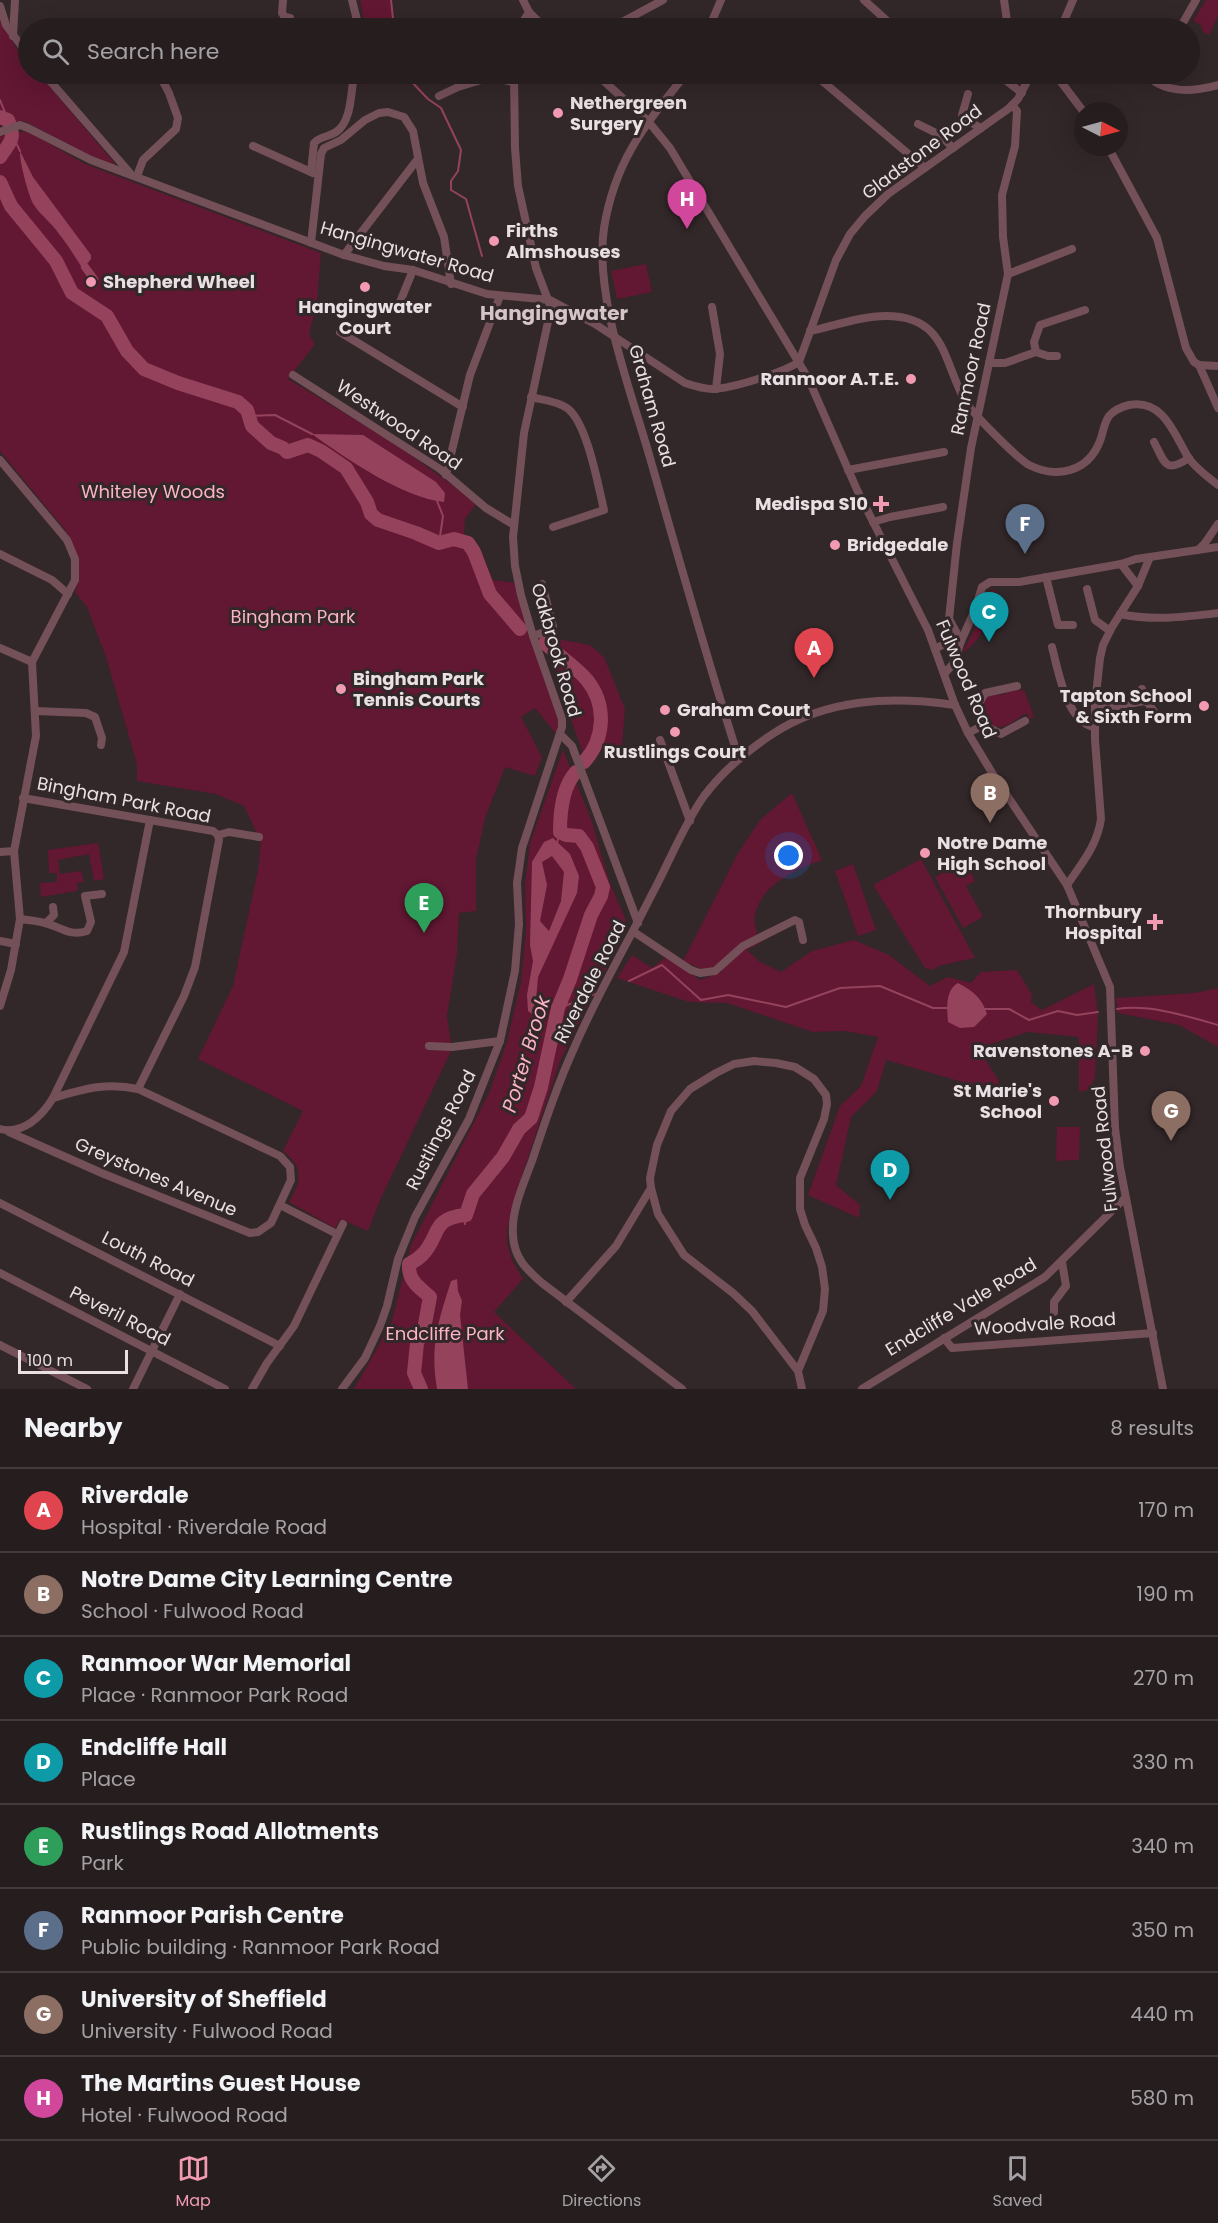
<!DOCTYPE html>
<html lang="en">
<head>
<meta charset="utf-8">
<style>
  :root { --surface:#261d1f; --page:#322a2c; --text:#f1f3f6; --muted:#a4a2a4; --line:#423b3d; --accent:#f19ab1 }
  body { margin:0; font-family:Poppins,sans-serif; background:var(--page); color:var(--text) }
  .compass { position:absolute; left:1074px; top:102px; width:54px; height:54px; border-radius:50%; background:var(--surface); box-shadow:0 6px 24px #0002; rotate:96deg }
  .scale { position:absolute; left:18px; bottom:15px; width:110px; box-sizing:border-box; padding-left:6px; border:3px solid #e8e0e2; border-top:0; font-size:16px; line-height:21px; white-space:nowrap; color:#e8e0e2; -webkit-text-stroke:4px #322729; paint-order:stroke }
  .you { position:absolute; left:789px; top:856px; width:21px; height:21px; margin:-15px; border:4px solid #fff; border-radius:50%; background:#1a73e8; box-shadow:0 0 0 9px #1a73e833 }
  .badge { display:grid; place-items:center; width:39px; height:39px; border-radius:50%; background:var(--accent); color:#fff; font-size:20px; font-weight:700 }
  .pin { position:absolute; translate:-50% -50px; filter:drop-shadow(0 2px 3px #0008) }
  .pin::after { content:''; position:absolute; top:32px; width:21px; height:18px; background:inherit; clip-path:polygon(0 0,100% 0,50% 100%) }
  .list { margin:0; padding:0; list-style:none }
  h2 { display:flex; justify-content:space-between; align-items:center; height:78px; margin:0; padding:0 24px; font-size:26px }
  h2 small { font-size:20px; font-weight:400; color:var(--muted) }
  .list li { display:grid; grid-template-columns:39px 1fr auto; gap:18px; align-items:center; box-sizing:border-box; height:84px; padding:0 24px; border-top:2px solid var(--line) }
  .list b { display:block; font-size:22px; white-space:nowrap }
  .list p { margin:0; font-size:20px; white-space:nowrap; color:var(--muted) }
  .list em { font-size:20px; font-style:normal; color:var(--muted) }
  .icon { flex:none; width:33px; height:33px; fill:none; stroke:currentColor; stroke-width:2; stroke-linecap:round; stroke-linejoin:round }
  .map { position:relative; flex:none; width:1218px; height:1389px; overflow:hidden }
  .search { position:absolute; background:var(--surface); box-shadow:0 6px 24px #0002; left:18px; right:18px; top:18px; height:66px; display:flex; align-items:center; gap:15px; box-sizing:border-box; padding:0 21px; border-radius:33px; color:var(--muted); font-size:22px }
  .sheet { height:750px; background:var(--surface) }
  nav { display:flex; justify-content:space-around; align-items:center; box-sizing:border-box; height:84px; border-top:2px solid var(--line); background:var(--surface); font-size:16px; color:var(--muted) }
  nav a { display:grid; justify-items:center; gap:3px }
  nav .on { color:var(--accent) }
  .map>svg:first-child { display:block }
  .green { fill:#621732 }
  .water { fill:#95435c; fill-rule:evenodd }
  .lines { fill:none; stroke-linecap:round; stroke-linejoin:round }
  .stream { stroke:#95435c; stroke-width:2 }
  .canal { stroke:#95435c; stroke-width:8 }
  .river { stroke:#95435c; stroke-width:14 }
  .minor { stroke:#745059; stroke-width:8 }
  .poi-dot { fill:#f19ab1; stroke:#322729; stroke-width:2 }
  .labels { text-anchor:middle; stroke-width:6; stroke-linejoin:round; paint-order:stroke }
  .poi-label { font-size:18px; font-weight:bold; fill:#e8e0e2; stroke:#322729; text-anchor:start }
  .street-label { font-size:18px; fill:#e8e0e2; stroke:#322729 }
  .park-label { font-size:18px; fill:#fbb4c5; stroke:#322729 }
  .neighbourhood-label { font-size:20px; font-weight:bold; fill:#d5c5c9; stroke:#322729 }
  .water-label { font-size:20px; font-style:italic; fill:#fab2c4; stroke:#322729 }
</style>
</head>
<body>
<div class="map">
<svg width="1218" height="1389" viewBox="0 0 1218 1389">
  <rect width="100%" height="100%" fill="#322729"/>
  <g class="green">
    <polygon points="360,0 391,0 394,28 365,28"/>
    <polygon points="1206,0 1218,0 1218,16 1209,35 1203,32 1201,25 1193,21"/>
    <polygon points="0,18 16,48 28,62 28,74 39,74 116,165 89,155 24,121 0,126"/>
    <polygon points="362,74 407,74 408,78 361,85"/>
    <path d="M27 131 85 164 321 253 317 302 309 335 315 344 288 379 394 443 477 503 465 519 464 534 478 545 493 580 515 583 561 720 558 736 535 708 521 717 542 757 535 776 505 767 485 818 476 860V911L459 913 457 953 447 1016 452 1049 381 1198 368 1231 340 1219 335 1228 289 1202C302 1180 304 1168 283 1151L303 1111 198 1059 233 986 258 870 261 842 244 806 216 794 137 781V764L106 657 87 607 75 592C83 570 77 551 66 531L0 451V136Z"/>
    <polygon points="646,264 652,292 617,299 611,271"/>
    <path d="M995 589C990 613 984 640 962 653L983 613 989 592Z"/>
    <polygon points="543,638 552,638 590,645 604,657 625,709 622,745 597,750 587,765"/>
    <path d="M1024 690 1034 717 1029 719 1027 713C1019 716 1013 724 1005 726 988 731 982 712 984 699L992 692 1001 695 1011 691Z"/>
    <polygon points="563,750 592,822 609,881 626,920 623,935 560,1061 514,1200 507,1231 507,1242 512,1260 523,1279 494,1312 576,1389 354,1389 391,1324 411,1245 489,1093 507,1042 521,981 526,931 525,885 530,843"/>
    <path d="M792 793 822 860C796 869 761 885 755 915 753 923 758 934 760 943L747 950 760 962 781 972 812 951 854 940 889 955 930 986 948 977 971 983 981 972 1017 970 1032 995 1031 1002 1042 1010 1094 984 1098 1016 1095 1078 1088 1090 1079 1092V1037L1028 1032 978 1048 999 1081 993 1096 980 1087 886 1060 877 1091 851 1117 836 1185 860 1205 859 1218 808 1195 840 1106 861 1086 878 1037 846 1031 813 1032 727 1003 689 1002 617 978 632 955 652 968 666 957 700 980 722 972 719 966 704 970 683 961 737 855 760 820Z"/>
    <polygon points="98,843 104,879 94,881 89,854 58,860 60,874 81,871 84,882 77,883 78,889 76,891 41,897 40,883 57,882 57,873 49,873 48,850"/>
    <polygon points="921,859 970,949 975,958 938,966 933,970 925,968 873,885"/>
    <polygon points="965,861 975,881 966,886 983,917 963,928 935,877"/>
    <polygon points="853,864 876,930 858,936 835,871"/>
    <polygon points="1218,988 1218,1047 1179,1025 1118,1013 1116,998 1195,993"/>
    <polygon points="1057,1127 1080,1127 1079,1160 1056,1161"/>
  </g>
  <g class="water">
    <path d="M20 151 33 177 91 255V259L83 269C75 257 68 245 59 234 52 223 41 216 34 205 29 198 19 160 20 151Z"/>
    <path d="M312 434 363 435 436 482 445 493 444 502C403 498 345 458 312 434Z"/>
    <path d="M553 838 570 854 579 876 577 893 538 977 536 1000 532 1014 528 1011 527 995 533 961 530 945 532 862 544 842ZM552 856 564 872 561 901 549 931 540 921 547 885 542 862Z"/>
    <path d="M958 983C973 991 982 998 987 1014L974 1027 960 1028 948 1022C947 1009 945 990 958 983Z"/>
    <path d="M457 1279 458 1291 462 1301 460 1315 468 1389H437C430 1344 438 1323 451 1281Z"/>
  </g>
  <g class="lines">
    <g class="stream">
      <polyline points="391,0 394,28"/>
      <polyline points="407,74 408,78 428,99 441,108 461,150 458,171 451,181 451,190 466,199 482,256"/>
      <polyline points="0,100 8,120"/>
      <polyline points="0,117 5,128"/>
      <polyline points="13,136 20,151"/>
      <polyline points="6,148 7,134"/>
      <polyline points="250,416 275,415 312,434"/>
      <polyline points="437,501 443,516 439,543"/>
      <polyline points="557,843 560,832"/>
      <polyline points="629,981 662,965 701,1000 728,995 786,1007 840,988 880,986 933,1008 950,1008"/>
      <polyline points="580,1000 595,994"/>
      <polyline points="558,1008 573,1003"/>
      <polyline points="982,1009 1009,1009 1029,1020 1058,1011 1077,1015 1098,1012"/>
      <path d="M1117 1009C1149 1004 1187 1016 1218 1025"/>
      <polyline points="553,1018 556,1020"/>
      <polyline points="465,1224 466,1215"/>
    </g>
    <polyline class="canal" points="85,267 94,279"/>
    <g class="river">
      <path d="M0 117 8 120C16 139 11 141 0 157"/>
      <polyline points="0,182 11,206 56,261 72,293 107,316 127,351 144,369 178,383 238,402 247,410 252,426 271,443 283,448 287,452 308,445 321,451 346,468 367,502 371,514 378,520 416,533 439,543 454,539 468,543 474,552 490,594 520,629"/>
      <path d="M545 643C558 655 576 667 587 680 607 705 605 739 584 762"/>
      <path d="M421 1389 414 1373 417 1343 424 1329 430 1297C419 1287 408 1281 409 1264 413 1262 418 1259 422 1255 441 1236 430 1218 466 1215L473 1194 503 1157 519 1129 531 1118 541 1087 558 1008 570 979 591 915 601 896 603 887 587 847 579 836 566 835 560 832C560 812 562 787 576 772"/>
    </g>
    <g class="minor">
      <polyline points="283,0 282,13 285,17 290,18"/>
      <polyline points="352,0 359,28"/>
      <polyline points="523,0 529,12 545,28"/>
      <polyline points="864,0 895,28"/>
      <polyline points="1004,0 1008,28"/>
      <polyline points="0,6 6,25 28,55"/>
      <polyline points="519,28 529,12"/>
      <polyline points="611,28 663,0"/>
      <polyline points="709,28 721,0"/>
      <polyline points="1061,28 1073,0"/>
      <polyline points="1180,28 1196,0"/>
      <polyline points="13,36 15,0"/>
      <polyline points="44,74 130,173"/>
      <polyline points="596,74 648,121 670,148 808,378 858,492 928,630 955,705 968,733 994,776 1067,885 1110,987 1115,1128 1120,1167 1163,1389"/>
      <path d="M686 74C645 125 615 160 604 228 594 297 631 391 650 458 679 559 707 660 739 759"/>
      <polyline points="814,74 925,168"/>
      <polyline points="998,74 1022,93"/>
      <polyline points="1055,74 1083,111"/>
      <path d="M1145 74C1165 94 1192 92 1218 85"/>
      <polyline points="968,94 962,115 966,120 981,128"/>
      <polyline points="439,96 458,87 491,77 513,82"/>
      <polyline points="918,124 940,135 953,148"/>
      <path d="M0 132 20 125 28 128 91 160 344 255 384 266 413 270 487 294 550 300 595 324 685 383C694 386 703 389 713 389 733 388 782 373 799 362L836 260 850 234 865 216 888 194 1008 109 1018 99 1031 74"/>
      <polyline points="253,146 313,173"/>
      <polyline points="1108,147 1157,238 1186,348 1194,362 1199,365 1218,408"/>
      <path d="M311 172 314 143C320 136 329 137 336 132 352 122 351 90 354 74"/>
      <polyline points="137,176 143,160 176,129 178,118 169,93 159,74"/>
      <polyline points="311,243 321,154 324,148 341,140 365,120 379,113 388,112 404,117 413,131 423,183 444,237 451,284"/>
      <polyline points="344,255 417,160"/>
      <polyline points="1008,274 1072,249"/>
      <polyline points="398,307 413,270"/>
      <polyline points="712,307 720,354 716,389"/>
      <path d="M810 331C834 326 861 316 886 316 946 316 943 361 965 401 972 413 1017 458 1029 465 1057 479 1088 472 1100 441 1103 433 1104 423 1109 416 1114 410 1121 407 1129 405 1164 399 1174 434 1188 457 1195 468 1208 477 1218 485"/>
      <polyline points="340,332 463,407"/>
      <polyline points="1036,352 1034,342 1040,325 1085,310"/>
      <polyline points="989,363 1005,363 1036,352 1048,356 1057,356"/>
      <polyline points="1199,365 1218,366"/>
      <polyline points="293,375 440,469 486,508 514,525"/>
      <path d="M531 397C543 400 557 401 567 408 587 422 598 485 604 510L553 527"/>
      <path d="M1154 442C1165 463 1165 474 1189 458"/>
      <polyline points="0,460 67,540 75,559 75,580 32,662 36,736 14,851 20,919 11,970 0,1006"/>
      <polyline points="848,470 944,452"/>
      <polyline points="446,475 470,375 500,296"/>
      <polyline points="873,522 890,517 943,507"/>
      <polyline points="1198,550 1205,543 1218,524"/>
      <polyline points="0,554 52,580 68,594"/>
      <polyline points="1121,564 1138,586"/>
      <polyline points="1046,577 1058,625 1073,625"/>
      <polyline points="1087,589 1095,620 1110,631"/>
      <path d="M1120 614C1153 621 1185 617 1218 613"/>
      <polyline points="533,636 550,630 553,626 542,584"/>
      <polyline points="961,641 949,619 957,543 971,448 1008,274 1003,237 1002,195 1015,146 1017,111 1012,105"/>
      <polyline points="961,641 975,610 982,587 990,582 1019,582 1121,564 1136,559 1218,547"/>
      <path d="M1052 647C1058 670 1067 724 1095 727"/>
      <polyline points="0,648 32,662"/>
      <polyline points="935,649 946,643 961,641 954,663 945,673"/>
      <polyline points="1142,689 1144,701"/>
      <polyline points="1095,704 1118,706 1144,701 1148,703 1158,717"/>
      <polyline points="35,711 86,713 95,717 102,738 101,745"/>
      <polyline points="984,725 1001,734 1025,721"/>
      <polyline points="968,733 984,725 978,705 985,693 1017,686"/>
      <polyline points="561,735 572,746 638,923"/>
      <polyline points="660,740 690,821"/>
      <polyline points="23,798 213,831 218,835 229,832 259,837"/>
      <polyline points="0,852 14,851"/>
      <path d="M1067 885C1082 863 1097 846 1101 819L1095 740V704L1100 658 1103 645 1112 627 1138 586 1150 557"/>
      <path d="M20 919C29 920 37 921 45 923 61 927 70 937 87 931L91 922 85 896 102 894"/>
      <polyline points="46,923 54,915 53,907"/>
      <polyline points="634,932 691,970 700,973 715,971 743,946 795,920 799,922 803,940"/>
      <polyline points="0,941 16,944"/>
      <polyline points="429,1046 452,1047 500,1041"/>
      <polyline points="138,1089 184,996 195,967 219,840 218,835"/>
      <polyline points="53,1098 124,952 150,820"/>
      <path d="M0 1129C23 1135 42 1116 53 1098 84 1089 106 1082 138 1089L280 1156 290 1167 291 1180 271 1223 258 1232 250 1233 104 1174 9 1132"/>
      <polyline points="0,1203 280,1346"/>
      <polyline points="280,1205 337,1234"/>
      <polyline points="0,1273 225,1389"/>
      <polyline points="566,1302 616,1246 651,1188"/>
      <polyline points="1054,1312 1054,1302 1066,1286 1062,1262"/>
      <polyline points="944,1338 952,1348 1153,1333"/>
      <polyline points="0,1345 87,1389"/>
      <polyline points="798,1371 752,1311 733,1293 684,1255 658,1214 651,1188 650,1178 657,1145 671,1111 690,1089 716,1073 734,1064 754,1061 776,1063 795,1067 814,1079 826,1095 827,1104 824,1119 800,1178 800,1209 805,1225 816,1248 822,1267 825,1289 823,1311 798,1371 802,1389"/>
      <polyline points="133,1389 180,1294"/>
      <polyline points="252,1389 267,1363 294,1326 343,1224"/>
      <polyline points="342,1389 365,1358 380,1326 387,1306 398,1259 415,1217 469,1119 500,1041 515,971 519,924 517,883 522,848 562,727 562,719 533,636 521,595 515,566 513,537 524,433 551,308 536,268 518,186 515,148 514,74"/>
      <path d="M682 1389 542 1283C526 1269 514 1258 513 1235 511 1210 524 1183 532 1161 545 1122 558 1083 575 1046 597 995 626 946 651 896 668 865 684 824 704 796 722 772 747 751 771 735 826 698 891 696 955 705"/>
      <polyline points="862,1389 1045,1277 1125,1198"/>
    </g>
  </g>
  <g class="poi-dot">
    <circle cx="558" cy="113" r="6"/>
    <circle cx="494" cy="241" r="6"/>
    <circle cx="91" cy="282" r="6"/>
    <circle cx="365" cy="287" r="6"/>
    <circle cx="911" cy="379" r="6"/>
    <path d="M878 495h6v6h6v6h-6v6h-6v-6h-6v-6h6z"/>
    <circle cx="835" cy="545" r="6"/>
    <circle cx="341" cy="689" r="6"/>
    <circle cx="1204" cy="706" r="6"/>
    <circle cx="665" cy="710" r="6"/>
    <circle cx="675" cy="732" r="6"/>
    <circle cx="925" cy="853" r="6"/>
    <path d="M1152 913h6v6h6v6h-6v6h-6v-6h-6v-6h6z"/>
    <circle cx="1145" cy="1051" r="6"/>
    <circle cx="1054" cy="1101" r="6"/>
  </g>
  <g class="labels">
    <g class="poi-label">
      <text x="570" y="109">Nethergreen<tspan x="570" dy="21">Surgery</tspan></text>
      <text x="506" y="237">Firths<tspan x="506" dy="21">Almshouses</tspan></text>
      <text x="103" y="288">Shepherd Wheel</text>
      <text x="365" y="313" text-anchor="middle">Hangingwater<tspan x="365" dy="21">Court</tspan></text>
      <text x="899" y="385" text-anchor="end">Ranmoor A.T.E.</text>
      <text x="868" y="510" text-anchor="end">Medispa S10</text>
      <text x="847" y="551">Bridgedale</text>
      <text x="353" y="685">Bingham Park<tspan x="353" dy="21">Tennis Courts</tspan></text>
      <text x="1192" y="702" text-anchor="end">Tapton School<tspan x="1192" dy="21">&amp; Sixth Form</tspan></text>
      <text x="677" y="716">Graham Court</text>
      <text x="675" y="758" text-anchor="middle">Rustlings Court</text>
      <text x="937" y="849">Notre Dame<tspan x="937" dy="21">High School</tspan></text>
      <text x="1142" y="918" text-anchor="end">Thornbury<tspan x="1142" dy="21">Hospital</tspan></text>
      <text x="1133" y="1057" text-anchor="end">Ravenstones A-B</text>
      <text x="1042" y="1097" text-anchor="end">St Marie's<tspan x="1042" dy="21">School</tspan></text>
    </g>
    <g class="street-label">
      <text transform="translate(922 152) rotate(-37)" y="6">Gladstone Road</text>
      <text transform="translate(407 252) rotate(16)" y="6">Hangingwater Road</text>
      <text transform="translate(971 369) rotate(-78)" y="6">Ranmoor Road</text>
      <text transform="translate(652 406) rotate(74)" y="6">Graham Road</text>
      <text transform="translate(399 425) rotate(34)" y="6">Westwood Road</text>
      <text transform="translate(556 650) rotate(74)" y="6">Oakbrook Road</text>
      <text transform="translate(966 679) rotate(67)" y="6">Fulwood Road</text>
      <text transform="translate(124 800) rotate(11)" y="6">Bingham Park Road</text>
      <text transform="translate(590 982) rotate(-63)" y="6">Riverdale Road</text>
      <text transform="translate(441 1130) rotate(-63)" y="6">Rustlings Road</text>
      <text transform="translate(1105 1149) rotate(-96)" y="6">Fulwood Road</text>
      <text transform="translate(156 1177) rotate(23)" y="6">Greystones Avenue</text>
      <text transform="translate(148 1259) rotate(27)" y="6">Louth Road</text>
      <text transform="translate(961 1307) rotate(-31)" y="6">Endcliffe Vale Road</text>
      <text transform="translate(120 1316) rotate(27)" y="6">Peveril Road</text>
      <text transform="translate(1045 1324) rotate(-4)" y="6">Woodvale Road</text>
    </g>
    <g class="park-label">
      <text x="153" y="498">Whiteley Woods</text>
      <text x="293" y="623">Bingham Park</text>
      <text x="445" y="1340">Endcliffe Park</text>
    </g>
    <g class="neighbourhood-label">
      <text x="554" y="320">Hangingwater</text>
    </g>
    <g class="water-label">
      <text transform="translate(526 1054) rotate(-73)" y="7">Porter Brook</text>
    </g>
  </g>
</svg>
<svg class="compass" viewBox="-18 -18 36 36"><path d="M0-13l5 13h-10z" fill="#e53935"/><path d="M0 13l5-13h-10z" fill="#a4a2a4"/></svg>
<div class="scale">100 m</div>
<div class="you"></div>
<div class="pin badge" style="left:814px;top:678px;background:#e0444e">A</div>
<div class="pin badge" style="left:990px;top:823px;background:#8d6e63">B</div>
<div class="pin badge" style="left:989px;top:642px;background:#0f9aa8">C</div>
<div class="pin badge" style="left:890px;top:1200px;background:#0f9aa8">D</div>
<div class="pin badge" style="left:424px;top:933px;background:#2e9e5b">E</div>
<div class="pin badge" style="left:1025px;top:554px;background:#5c6f8a">F</div>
<div class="pin badge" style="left:1171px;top:1141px;background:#8d6e63">G</div>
<div class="pin badge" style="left:687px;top:229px;background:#d1479c">H</div>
<div class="search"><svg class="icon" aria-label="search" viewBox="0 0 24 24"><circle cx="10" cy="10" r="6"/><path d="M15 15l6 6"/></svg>Search here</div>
</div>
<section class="sheet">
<h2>Nearby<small>8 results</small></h2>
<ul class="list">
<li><span class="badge" style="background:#e0444e">A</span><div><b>Riverdale</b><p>Hospital · Riverdale Road</p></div><em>170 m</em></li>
<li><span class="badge" style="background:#8d6e63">B</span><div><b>Notre Dame City Learning Centre</b><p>School · Fulwood Road</p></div><em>190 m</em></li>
<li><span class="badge" style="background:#0f9aa8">C</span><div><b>Ranmoor War Memorial</b><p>Place · Ranmoor Park Road</p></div><em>270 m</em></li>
<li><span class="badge" style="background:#0f9aa8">D</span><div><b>Endcliffe Hall</b><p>Place</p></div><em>330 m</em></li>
<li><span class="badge" style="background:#2e9e5b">E</span><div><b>Rustlings Road Allotments</b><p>Park</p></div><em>340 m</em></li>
<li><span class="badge" style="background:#5c6f8a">F</span><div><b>Ranmoor Parish Centre</b><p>Public building · Ranmoor Park Road</p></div><em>350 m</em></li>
<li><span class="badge" style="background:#8d6e63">G</span><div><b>University of Sheffield</b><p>University · Fulwood Road</p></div><em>440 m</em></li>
<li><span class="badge" style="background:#d1479c">H</span><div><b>The Martins Guest House</b><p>Hotel · Fulwood Road</p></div><em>580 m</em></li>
</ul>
</section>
<nav>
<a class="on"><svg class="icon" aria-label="map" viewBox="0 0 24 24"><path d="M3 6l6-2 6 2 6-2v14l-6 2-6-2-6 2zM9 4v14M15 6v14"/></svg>Map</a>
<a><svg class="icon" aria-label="directions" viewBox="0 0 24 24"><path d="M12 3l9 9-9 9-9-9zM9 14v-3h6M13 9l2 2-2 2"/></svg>Directions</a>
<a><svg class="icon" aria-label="saved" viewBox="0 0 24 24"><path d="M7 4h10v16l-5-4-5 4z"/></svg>Saved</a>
</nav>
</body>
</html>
